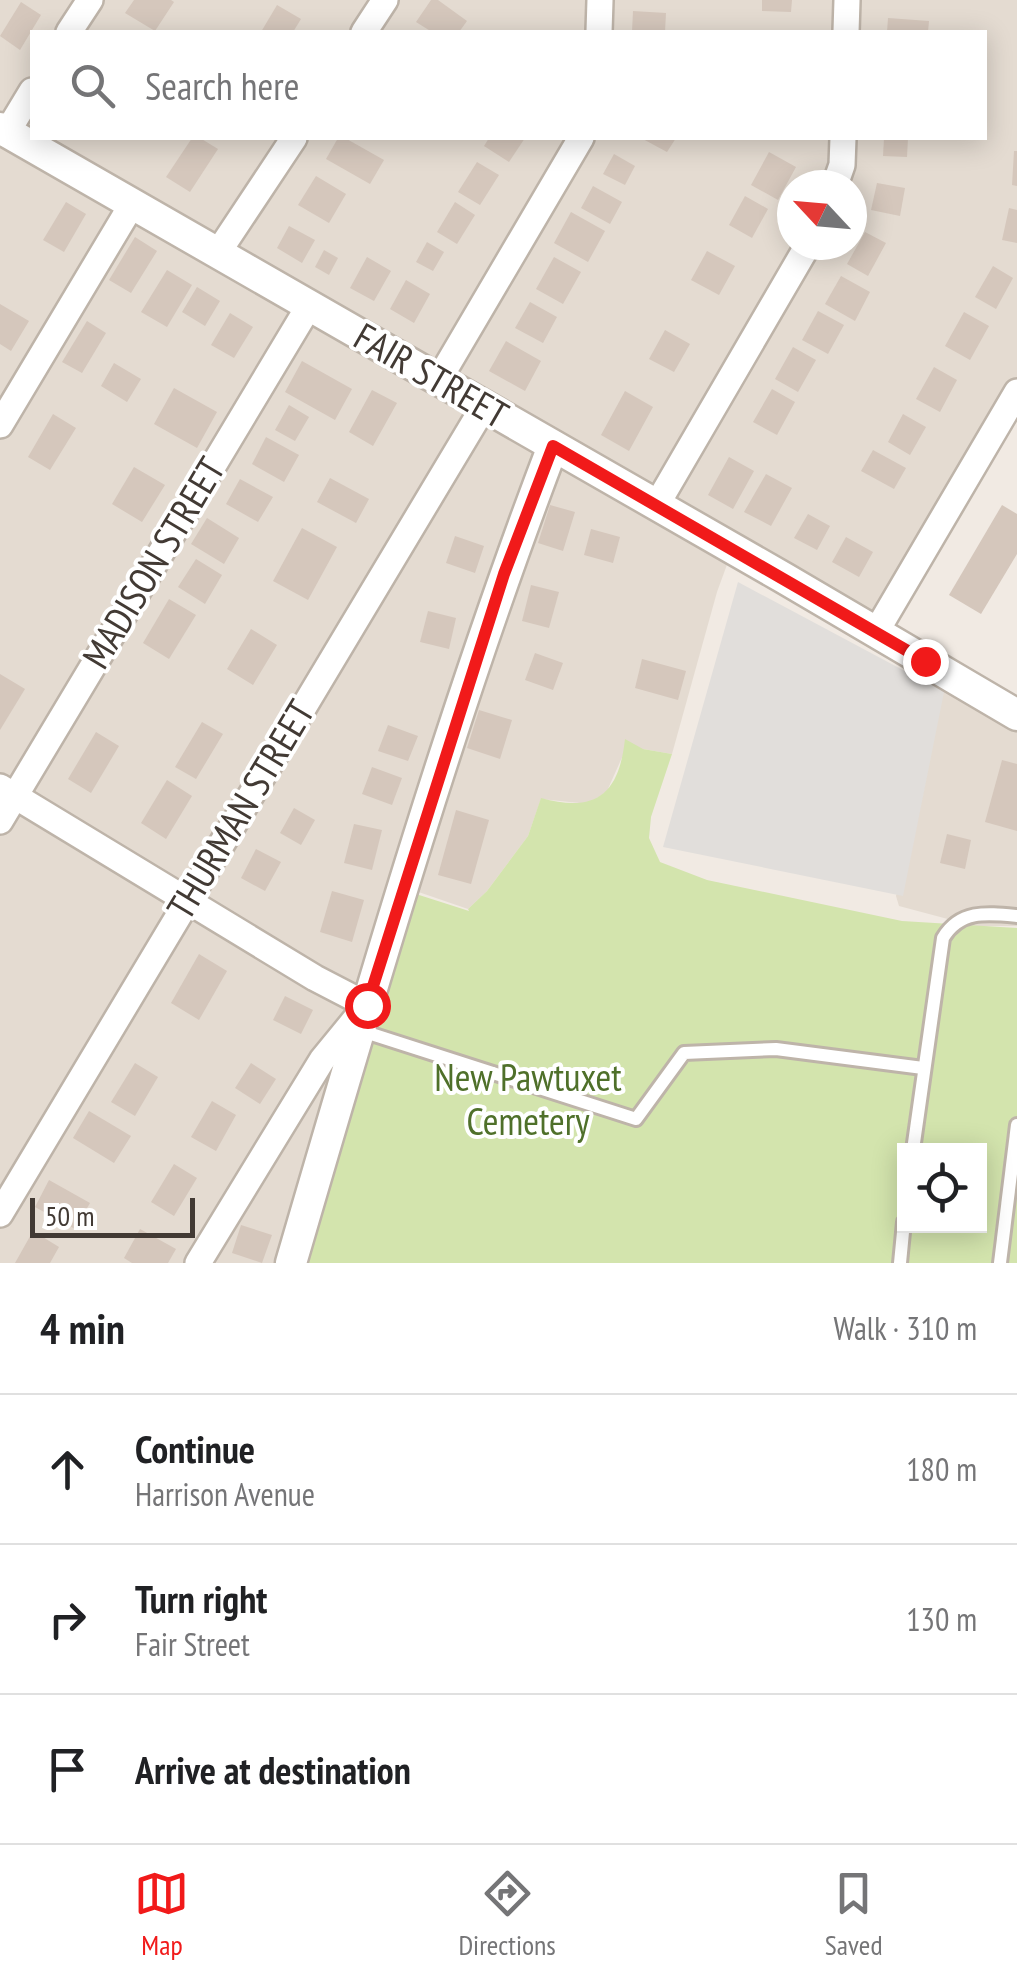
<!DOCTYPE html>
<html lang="en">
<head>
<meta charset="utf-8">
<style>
  :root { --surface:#fff; --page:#f6f6f6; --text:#202124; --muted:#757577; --line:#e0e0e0; --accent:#f11a1a }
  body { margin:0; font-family:"PT Sans Narrow",sans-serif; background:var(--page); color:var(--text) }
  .controls { position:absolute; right:30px; bottom:30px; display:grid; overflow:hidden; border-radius:0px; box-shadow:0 5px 25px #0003 }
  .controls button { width:90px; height:90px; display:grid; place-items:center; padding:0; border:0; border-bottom:2px solid var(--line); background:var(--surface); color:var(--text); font:50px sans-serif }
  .compass { position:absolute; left:777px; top:170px; width:90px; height:90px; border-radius:50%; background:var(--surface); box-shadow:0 5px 25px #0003; rotate:296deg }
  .scale { position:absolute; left:30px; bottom:25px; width:165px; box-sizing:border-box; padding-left:10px; border:5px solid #423a34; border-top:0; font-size:28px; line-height:35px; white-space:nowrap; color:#423a34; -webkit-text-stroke:8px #fff; paint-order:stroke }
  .stop { position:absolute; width:30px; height:30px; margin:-22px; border:8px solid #f11a1a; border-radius:50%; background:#fff }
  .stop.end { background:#f11a1a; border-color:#fff; box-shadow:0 2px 10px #0008 }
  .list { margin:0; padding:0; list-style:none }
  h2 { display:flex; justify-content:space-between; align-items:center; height:130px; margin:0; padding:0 40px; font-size:42px }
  h2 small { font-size:32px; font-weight:400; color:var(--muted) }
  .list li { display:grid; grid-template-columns:65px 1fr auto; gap:30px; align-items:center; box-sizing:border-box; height:150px; padding:0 40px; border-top:2px solid var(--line) }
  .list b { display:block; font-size:38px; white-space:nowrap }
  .list p { margin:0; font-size:32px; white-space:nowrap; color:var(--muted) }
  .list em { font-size:32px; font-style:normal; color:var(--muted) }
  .icon { flex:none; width:55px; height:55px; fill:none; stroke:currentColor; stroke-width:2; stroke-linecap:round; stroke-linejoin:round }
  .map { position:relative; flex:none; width:1017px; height:1263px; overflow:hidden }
  .search { position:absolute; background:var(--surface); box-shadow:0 5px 25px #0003; left:30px; right:30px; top:30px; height:110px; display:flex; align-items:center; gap:25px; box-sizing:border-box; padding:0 35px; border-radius:0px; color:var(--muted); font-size:38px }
  .sheet { height:580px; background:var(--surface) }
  nav { display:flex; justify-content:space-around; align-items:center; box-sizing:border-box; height:140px; border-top:2px solid var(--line); background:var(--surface); font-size:28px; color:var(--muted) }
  nav a { display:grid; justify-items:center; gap:5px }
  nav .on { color:var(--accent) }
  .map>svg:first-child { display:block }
  .residential { fill:#e4dbd1; fill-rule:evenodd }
  .green { fill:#d3e4ad; fill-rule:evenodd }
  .parking { fill:#e1dedb }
  .building { fill:#d5c7bc }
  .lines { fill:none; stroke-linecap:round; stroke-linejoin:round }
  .service-casing { stroke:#beb4a9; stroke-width:18 }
  .minor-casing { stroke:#beb4a9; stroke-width:30 }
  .tertiary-casing { stroke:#beb4a9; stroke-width:35 }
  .service { stroke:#fff; stroke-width:12 }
  .minor { stroke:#fff; stroke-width:25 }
  .tertiary { stroke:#fff; stroke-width:30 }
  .route { stroke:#f11a1a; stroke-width:12 }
  .labels { text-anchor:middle; stroke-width:8; stroke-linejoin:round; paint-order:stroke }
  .street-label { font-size:38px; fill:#423a34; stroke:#fff }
  .park-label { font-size:38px; fill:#4f702a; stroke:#fff }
</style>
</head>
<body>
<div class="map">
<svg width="1017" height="1263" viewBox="0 0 1017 1263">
  <rect width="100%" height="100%" fill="#f1eae3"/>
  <g class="residential">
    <path d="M0 0H1017V390L876 626 732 551 717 592 672 754 643 749 624 753 607 791 589 804 541 799 528 836 487 891 468 909 404 887 291 1263H0ZM32 32H984V138H32ZM792 185H852V245H792Z"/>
    <polygon points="945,675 1017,713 1017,926 974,926 899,906 896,896"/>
  </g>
  <path class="green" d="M625 739 643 749 672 754 651 817 649 838 660 862 707 880 902 921 1017 928V1263H307L416 894 469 911 468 909 487 891 528 836 541 798C595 813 619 795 625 739ZM904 1150H980V1226H904Z"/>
  <polygon class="parking" points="738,582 944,692 903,896 663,847"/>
  <g class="building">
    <polygon points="134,0 171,0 174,2 155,31 125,13"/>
    <polygon points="431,0 438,0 467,21 459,32 432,32 416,22"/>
    <polygon points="762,0 792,0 791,12 762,11"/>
    <polygon points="21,2 41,15 20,50 0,36"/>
    <polygon points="277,5 301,19 293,32 261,32"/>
    <polygon points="633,11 666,13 665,32 632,32"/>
    <polygon points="888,18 929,21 928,32 887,32"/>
    <polygon points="192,138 200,138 218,149 190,192 166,177"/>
    <polygon points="338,138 345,138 384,160 370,184 326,159"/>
    <polygon points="489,138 525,138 509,162 484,146"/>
    <polygon points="641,138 676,138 667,152"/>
    <polygon points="884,138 908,138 907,157 883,156"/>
    <polygon points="1014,151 1017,151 1017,186 1012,185"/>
    <polygon points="769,152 796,167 778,200 751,185"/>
    <polygon points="614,154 635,166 625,185 603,174"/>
    <polygon points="477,162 499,175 480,205 458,192"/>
    <polygon points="316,176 346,194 329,223 298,205"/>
    <polygon points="877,183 905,188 900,216 871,210"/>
    <polygon points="593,186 622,202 610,224 581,208"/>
    <polygon points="745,196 768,209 752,238 729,225"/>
    <polygon points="66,202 86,214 64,252 43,240"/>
    <polygon points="455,202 475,215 457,244 437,232"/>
    <polygon points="1009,208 1017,210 1017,243 1002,240"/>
    <polygon points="571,212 605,231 588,262 554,243"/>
    <polygon points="289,226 315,240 302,263 277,248"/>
    <polygon points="865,232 886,243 868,276 847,264"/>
    <polygon points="135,237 157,251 131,293 109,280"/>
    <polygon points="427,242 444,252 433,271 416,262"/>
    <polygon points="324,250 338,258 329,275 315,267"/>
    <polygon points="707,251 735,266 719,295 691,280"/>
    <polygon points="367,257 391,271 374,301 350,288"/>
    <polygon points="554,257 581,272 563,304 536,289"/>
    <polygon points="993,266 1013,278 996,309 975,297"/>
    <polygon points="167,270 192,285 167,327 141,312"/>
    <polygon points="841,276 870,292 855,321 825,304"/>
    <polygon points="406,280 430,294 414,323 390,309"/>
    <polygon points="197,287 220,301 205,326 182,312"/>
    <polygon points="530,302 557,317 543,343 515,328"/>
    <polygon points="0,304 29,321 11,351 0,344"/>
    <polygon points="818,311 844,325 828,354 802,340"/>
    <polygon points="964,312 989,326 970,360 945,346"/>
    <polygon points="230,313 253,327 234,358 211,345"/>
    <polygon points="87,321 106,333 82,373 62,362"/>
    <polygon points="665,330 690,344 674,372 649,359"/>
    <polygon points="506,341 541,361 525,391 489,371"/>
    <polygon points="793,347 816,360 798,392 775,379"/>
    <polygon points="302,361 352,389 335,420 285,392"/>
    <polygon points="114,363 141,379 127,402 101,386"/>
    <polygon points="934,367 957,380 940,412 916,399"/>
    <polygon points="174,388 217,412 197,448 154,424"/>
    <polygon points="772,389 795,402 777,435 753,422"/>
    <polygon points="372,390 397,403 373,446 349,432"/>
    <polygon points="625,391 653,407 629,451 601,435"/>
    <polygon points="289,405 309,417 295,441 275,430"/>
    <polygon points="53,414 76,428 50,470 28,457"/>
    <polygon points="903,414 926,427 910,455 888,442"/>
    <polygon points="266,437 299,455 284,482 252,464"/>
    <polygon points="873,450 906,468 894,489 861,471"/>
    <polygon points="729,457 754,471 733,509 708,495"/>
    <polygon points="134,467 165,485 142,522 112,504"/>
    <polygon points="766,474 792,488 771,526 744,512"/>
    <polygon points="330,478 369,499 356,523 317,502"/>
    <polygon points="240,479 273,497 258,522 226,504"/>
    <polygon points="550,505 575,512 563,551 538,543"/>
    <polygon points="1002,505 1017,514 1017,554 981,614 949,595"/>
    <polygon points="808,514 830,526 817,550 794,538"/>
    <polygon points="207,518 239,538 224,564 191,544"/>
    <polygon points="302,528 337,547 308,600 273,581"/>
    <polygon points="591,529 620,537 613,563 584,555"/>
    <polygon points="455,536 484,546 475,573 446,563"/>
    <polygon points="846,537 873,552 859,577 832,562"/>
    <polygon points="196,559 222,575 205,604 178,587"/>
    <polygon points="531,585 559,592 549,628 522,621"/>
    <polygon points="169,599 196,615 169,659 143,643"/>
    <polygon points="428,611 456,618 449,649 420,642"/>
    <polygon points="251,629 277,645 253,685 227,669"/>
    <polygon points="535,653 563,663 553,690 525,680"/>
    <polygon points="642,659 686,671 678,700 635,688"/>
    <polygon points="0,674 25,689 0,730"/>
    <polygon points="479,710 512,720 500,759 467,748"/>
    <polygon points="202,722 223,734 196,779 175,767"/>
    <polygon points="388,725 418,736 408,761 378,751"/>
    <polygon points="96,732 119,746 91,793 68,779"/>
    <polygon points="1002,760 1017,764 1017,831 985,822"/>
    <polygon points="372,767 402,778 392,805 362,794"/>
    <polygon points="167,780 192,796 166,839 141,823"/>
    <polygon points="294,808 315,820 301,845 280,833"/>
    <polygon points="456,810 489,820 471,884 438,875"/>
    <polygon points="354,824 382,830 372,870 344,863"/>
    <polygon points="947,834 971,840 965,869 940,863"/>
    <polygon points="256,849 281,862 265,891 241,878"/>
    <polygon points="332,891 364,900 352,942 320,932"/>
    <polygon points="199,954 227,971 199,1020 171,1003"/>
    <polygon points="285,996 313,1010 301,1034 273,1020"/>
    <polygon points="135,1063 158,1077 135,1116 111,1102"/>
    <polygon points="251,1063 276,1079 260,1104 235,1088"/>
    <polygon points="212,1101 236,1115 216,1151 191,1137"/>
    <polygon points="89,1111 131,1136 114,1163 73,1138"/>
    <polygon points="174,1164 197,1178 174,1216 151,1202"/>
    <polygon points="49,1180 90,1203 75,1229 35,1207"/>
    <polygon points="241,1225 272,1235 262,1263 232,1253"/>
    <polygon points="140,1229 176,1249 168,1263 132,1263 124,1258"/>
    <polygon points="33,1231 59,1247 50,1263 15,1263"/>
  </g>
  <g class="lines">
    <defs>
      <g id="service">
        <polyline points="362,1031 636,1119 684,1053 776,1049 923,1068"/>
        <path d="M913 1150 943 938C960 910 986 913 1017 916"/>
        <polyline points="900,1263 904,1222"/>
        <polyline points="1000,1263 1017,1125"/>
      </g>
      <g id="minor">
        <polyline points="69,32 90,0"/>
        <polyline points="364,32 385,0"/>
        <polyline points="599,32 600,0"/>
        <polyline points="846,32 847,0"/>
        <polyline points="6,134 32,91"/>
        <polyline points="835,185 842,165 843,138"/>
        <polyline points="217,254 294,138"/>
        <polyline points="438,381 581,138"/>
        <polyline points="0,425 131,206"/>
        <polyline points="656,506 808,245"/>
        <polyline points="876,632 1017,392"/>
        <polyline points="0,787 315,978 367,1005 322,1060 198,1263"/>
        <polyline points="0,821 309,306"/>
        <polyline points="0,1214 483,408"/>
      </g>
      <g id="tertiary">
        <polyline points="0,128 784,578 1017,715"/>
        <path d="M291 1263C371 989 451 713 553 446"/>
      </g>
    </defs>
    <use href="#service" class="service-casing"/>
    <use href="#minor" class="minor-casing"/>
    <use href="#tertiary" class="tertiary-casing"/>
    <use href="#service" class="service"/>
    <use href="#minor" class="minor"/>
    <use href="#tertiary" class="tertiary"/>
  </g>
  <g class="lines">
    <polyline class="route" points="367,1005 504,574 553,446 925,661"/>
  </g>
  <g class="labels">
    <g class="street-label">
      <text transform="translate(431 376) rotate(30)" y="13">FAIR STREET</text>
      <text transform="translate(154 563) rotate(-59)" y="13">MADISON STREET</text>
      <text transform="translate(241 810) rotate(-59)" y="13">THURMAN STREET</text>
    </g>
    <g class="park-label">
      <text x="528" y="1091">New Pawtuxet<tspan x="528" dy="44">Cemetery</tspan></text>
    </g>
  </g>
</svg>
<div class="controls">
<button><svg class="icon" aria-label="locate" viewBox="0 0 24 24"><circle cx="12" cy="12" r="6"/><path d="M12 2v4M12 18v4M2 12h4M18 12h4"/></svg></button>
</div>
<svg class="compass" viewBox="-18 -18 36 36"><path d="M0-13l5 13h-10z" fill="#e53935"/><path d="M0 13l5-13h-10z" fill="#757577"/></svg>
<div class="scale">50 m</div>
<div class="stop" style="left:367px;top:1005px"></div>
<div class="stop end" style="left:925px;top:661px"></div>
<div class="search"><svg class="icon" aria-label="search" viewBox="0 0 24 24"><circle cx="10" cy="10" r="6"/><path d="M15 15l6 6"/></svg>Search here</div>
</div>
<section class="sheet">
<h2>4 min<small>Walk · 310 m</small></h2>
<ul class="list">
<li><svg class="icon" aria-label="ahead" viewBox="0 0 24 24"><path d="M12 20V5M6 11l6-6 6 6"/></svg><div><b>Continue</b><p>Harrison Avenue</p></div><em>180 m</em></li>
<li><svg class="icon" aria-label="right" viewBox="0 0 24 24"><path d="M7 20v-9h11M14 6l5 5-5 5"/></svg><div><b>Turn right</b><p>Fair Street</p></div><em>130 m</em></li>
<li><svg class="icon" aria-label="arrive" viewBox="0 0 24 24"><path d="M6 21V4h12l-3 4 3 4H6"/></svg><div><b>Arrive at destination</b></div></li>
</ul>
</section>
<nav>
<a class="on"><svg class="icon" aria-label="map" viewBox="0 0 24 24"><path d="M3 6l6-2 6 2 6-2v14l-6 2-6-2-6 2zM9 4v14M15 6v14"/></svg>Map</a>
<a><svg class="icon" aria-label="directions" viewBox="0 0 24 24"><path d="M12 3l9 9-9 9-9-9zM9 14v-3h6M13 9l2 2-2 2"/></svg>Directions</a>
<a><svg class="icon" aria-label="saved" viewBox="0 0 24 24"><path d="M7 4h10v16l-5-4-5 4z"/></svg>Saved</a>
</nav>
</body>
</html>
